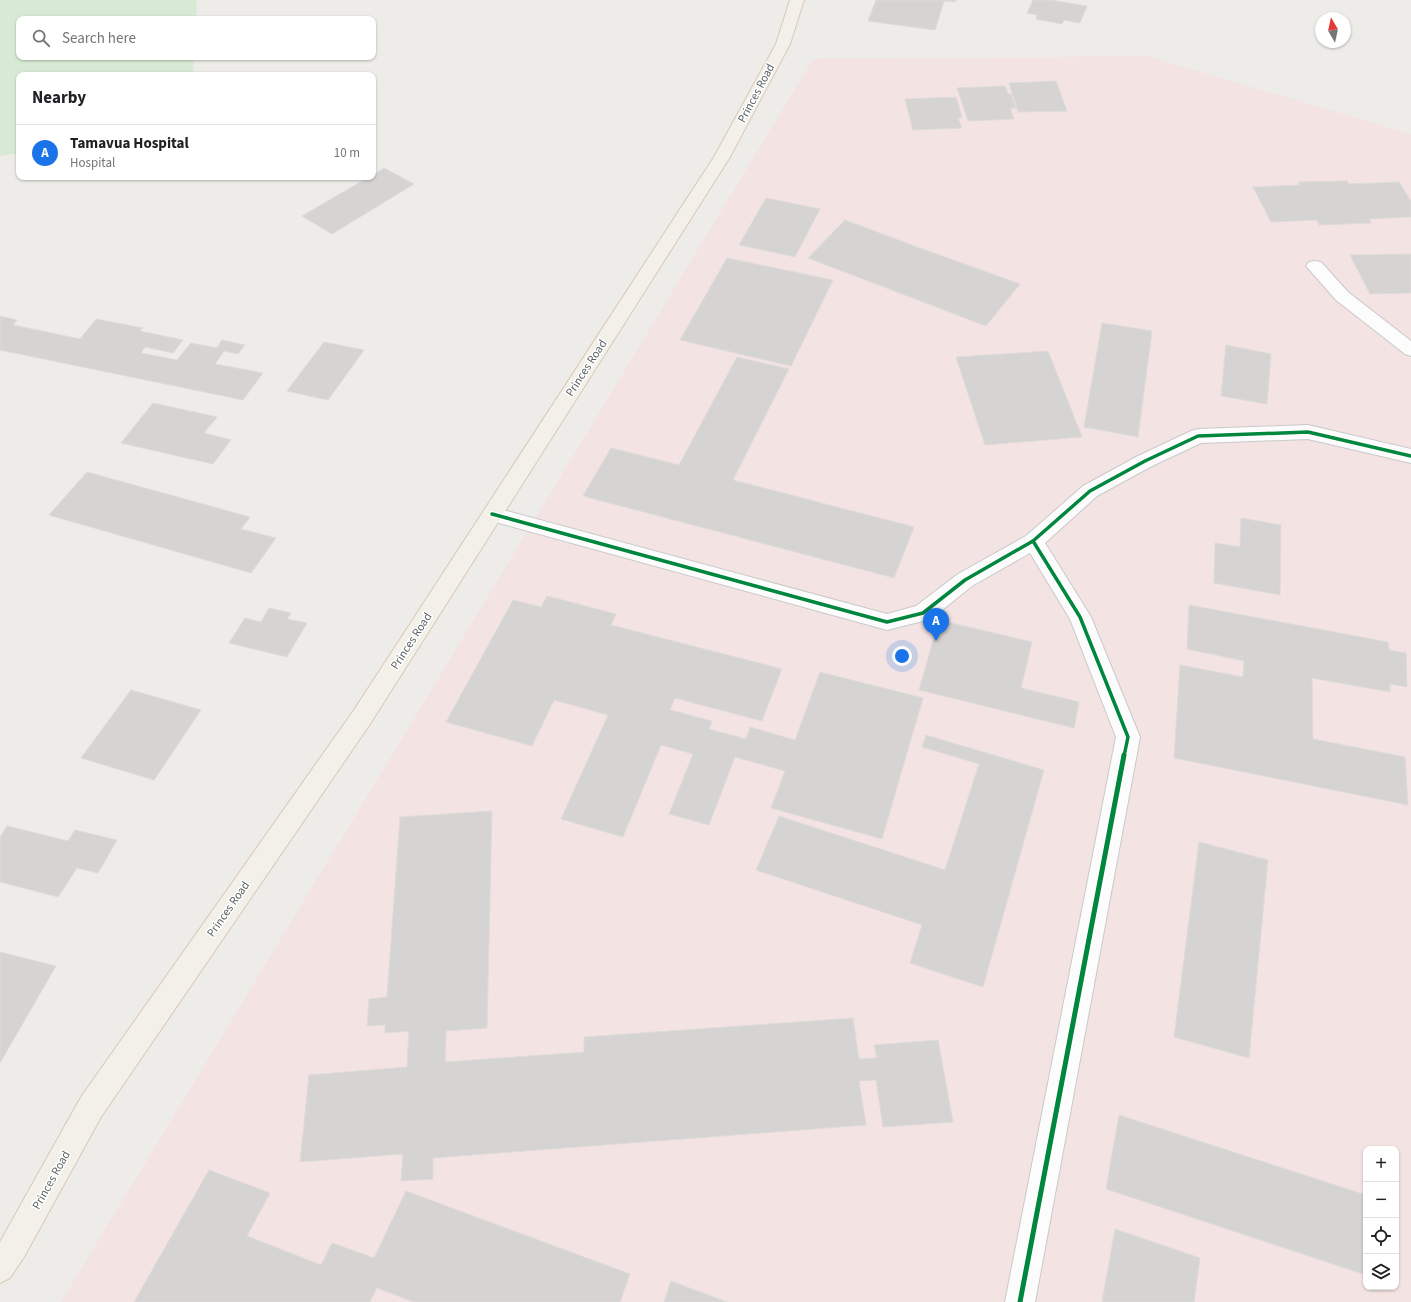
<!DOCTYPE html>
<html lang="en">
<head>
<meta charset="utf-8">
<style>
  :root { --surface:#fff; --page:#f2f2f2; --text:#202124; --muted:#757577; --line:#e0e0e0; --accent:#1a73e8 }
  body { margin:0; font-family:"Source Sans 3",sans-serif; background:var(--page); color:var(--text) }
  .controls { position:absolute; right:12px; bottom:12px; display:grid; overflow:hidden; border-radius:8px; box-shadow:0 1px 3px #0004 }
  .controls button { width:36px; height:36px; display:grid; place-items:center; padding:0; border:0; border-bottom:1px solid var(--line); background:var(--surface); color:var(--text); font:20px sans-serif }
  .compass { position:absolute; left:1315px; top:12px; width:36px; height:36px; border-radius:50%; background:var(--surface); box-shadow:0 1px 3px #0004; rotate:351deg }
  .you { position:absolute; left:902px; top:656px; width:14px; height:14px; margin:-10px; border:3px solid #fff; border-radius:50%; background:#1a73e8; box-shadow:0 0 0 6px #1a73e833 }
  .badge { display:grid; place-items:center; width:26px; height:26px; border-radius:50%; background:var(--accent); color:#fff; font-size:13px; font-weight:700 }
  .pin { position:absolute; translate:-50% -33px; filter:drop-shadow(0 1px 2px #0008) }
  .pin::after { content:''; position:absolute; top:21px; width:14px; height:12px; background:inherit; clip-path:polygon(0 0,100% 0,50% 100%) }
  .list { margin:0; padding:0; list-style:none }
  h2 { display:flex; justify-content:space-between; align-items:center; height:52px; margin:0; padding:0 16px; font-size:17px }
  h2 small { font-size:13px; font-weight:400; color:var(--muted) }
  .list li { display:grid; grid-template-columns:26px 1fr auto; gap:12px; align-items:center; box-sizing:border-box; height:56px; padding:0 16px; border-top:1px solid var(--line) }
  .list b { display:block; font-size:15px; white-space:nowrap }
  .list p { margin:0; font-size:13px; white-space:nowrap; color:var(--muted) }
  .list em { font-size:13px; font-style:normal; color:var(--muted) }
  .icon { flex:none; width:22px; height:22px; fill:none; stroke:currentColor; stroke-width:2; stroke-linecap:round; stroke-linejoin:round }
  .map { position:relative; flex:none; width:1411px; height:1302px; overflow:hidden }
  .search { position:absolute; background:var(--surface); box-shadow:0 1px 3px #0004; left:16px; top:16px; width:360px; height:44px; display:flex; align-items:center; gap:10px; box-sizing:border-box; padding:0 14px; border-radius:8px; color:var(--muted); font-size:15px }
  .panel { position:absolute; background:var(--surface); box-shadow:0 1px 3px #0004; left:16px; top:72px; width:360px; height:108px; border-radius:8px }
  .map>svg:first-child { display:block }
  .medical { fill:#f3e4e3; fill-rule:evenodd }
  .green { fill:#d9ead4 }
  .building { fill:#d6d4d3; stroke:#dedbd8 }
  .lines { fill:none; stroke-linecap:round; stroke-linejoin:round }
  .minor-casing { stroke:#c9c9ca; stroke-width:2 }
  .major-casing { stroke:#d7c9b6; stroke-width:2 }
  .minor { fill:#fcfcfc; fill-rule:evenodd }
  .major { fill:#f3f0e9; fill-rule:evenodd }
  .cycleway-far1-casing { stroke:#fff; stroke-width:6 }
  .cycleway-casing { stroke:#fff; stroke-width:8 }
  .cycleway-far1 { stroke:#00873e; stroke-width:3.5 }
  .cycleway { stroke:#00873e; stroke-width:5 }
  .labels { text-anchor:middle; stroke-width:3; stroke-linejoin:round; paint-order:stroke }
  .street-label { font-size:12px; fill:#5e6367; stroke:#fff }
</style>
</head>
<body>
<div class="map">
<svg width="1411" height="1302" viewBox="0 0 1411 1302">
  <rect width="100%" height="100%" fill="#eeece9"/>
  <path class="medical" d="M1147 56 1411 134V1302H61L813 59ZM1366 1149H1396V1287H1366Z"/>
  <polygon class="green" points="0,0 197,0 196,19 19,19 19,57 194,57 193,75 19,75 19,153 0,156"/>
  <g class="building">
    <polygon points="876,0 956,0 956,2 944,1 935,30 868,21"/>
    <polygon points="1033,0 1051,0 1087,6 1080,23 1064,20 1062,24 1036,19 1037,15 1027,13"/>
    <polygon points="1056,81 1067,111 1018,112 1009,83"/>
    <polygon points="1005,86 1008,94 1011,94 1016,108 1010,108 1014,119 968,121 957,88"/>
    <polygon points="956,97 962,117 958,118 962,128 913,130 905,99"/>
    <polygon points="384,168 414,184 332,234 302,216 369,177 373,177 373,175"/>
    <polygon points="1347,181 1349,184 1399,182 1411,201 1411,217 1369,219 1371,223 1319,225 1317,220 1271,222 1253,187 1300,185 1298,182"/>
    <polygon points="766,198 820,209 795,257 739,245"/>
    <polygon points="845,220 917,247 1020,284 986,326 808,258"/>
    <polygon points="1411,254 1411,293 1370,294 1350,255"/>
    <polygon points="727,258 833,280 791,366 680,340"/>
    <polygon points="0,316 17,320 13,325 80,339 96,319 143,328 140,331 183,340 173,353 145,347 141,353 177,360 191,343 217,348 222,340 245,345 238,354 224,351 215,364 263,373 243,400 0,350"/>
    <polygon points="1102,323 1152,331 1138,437 1084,427"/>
    <polygon points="324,342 364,350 328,400 287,391"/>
    <polygon points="1226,345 1271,354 1267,404 1221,396"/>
    <polygon points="1048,351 1082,437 985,445 956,357"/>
    <polygon points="737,357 789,369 733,480 914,527 894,578 583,496 611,448 679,465"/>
    <polygon points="153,403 217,417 204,433 231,440 213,464 121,443"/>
    <polygon points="87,472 250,517 241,529 276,538 251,573 49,515"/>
    <polygon points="1241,518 1281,525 1280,595 1214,583 1215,543 1240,547"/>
    <polygon points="547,596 616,614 611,625 782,669 762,721 675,698 670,710 712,721 709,729 746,739 750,727 795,740 820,672 923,698 882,839 771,808 785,771 735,757 709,825 669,814 693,754 661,745 623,837 561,819 608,715 554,700 532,746 446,722 513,600 541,607"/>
    <polygon points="1189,605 1388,642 1389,650 1406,653 1407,687 1390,684 1390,692 1312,678 1313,739 1405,757 1408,805 1174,758 1180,665 1243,677 1244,661 1187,649"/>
    <polygon points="269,608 291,613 287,619 307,623 287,657 229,643 245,618 261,622"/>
    <polygon points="939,620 1032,642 1021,688 1079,702 1074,728 919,690"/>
    <polygon points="131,690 201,710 154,780 81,758"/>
    <polygon points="926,735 1044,770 983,987 910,963 922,925 756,870 779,816 945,870 979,764 922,747"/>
    <polygon points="492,811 487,1028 446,1031 445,1062 584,1052 584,1037 853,1018 859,1059 877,1058 874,1045 938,1040 953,1122 883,1127 876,1080 859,1081 866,1125 433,1158 433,1179 401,1181 403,1154 300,1162 309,1075 407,1067 409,1031 385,1033 385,1025 367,1026 369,999 387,997 400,817"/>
    <polygon points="7,826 68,841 75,830 117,840 98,873 77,868 58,897 0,882 0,837"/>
    <polygon points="1199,842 1268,860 1249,1058 1174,1037"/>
    <polygon points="0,952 56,966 0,1063"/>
    <polygon points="1119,1115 1366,1195 1366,1275 1106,1189"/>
    <polygon points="209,1170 270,1193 247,1236 321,1265 332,1243 374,1258 406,1191 630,1274 620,1302 414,1302 377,1288 370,1302 134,1302"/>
    <polygon points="1115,1229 1200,1258 1194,1302 1102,1302"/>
    <polygon points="671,1281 727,1302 664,1302"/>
  </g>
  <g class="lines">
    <defs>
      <g id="minor">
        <polygon points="1315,261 1321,262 1348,292 1411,341 1411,356 1405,354 1336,300 1306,266 1309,262"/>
        <polygon points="1308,425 1411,449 1411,463 1308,439 1201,443 1152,466 1097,496 1045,543 1091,617 1140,737 1035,1302 1005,1302 1116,737 1070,619 1030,553 972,586 931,619 887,630 492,521 485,519 482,514 485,509 492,507 887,614 916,606 958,574 1026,536 1083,486 1138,456 1191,431 1198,429"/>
      </g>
      <polygon id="major" points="790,0 804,0 790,44 730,157 370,724 101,1117 24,1257 10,1278 0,1283 0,1242 81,1097 354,710 714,157 776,44"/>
    </defs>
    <use href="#minor" class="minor-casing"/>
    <use href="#major" class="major-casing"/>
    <use href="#minor" class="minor"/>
    <use href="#major" class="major"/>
    <defs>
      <g id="cycleway-far1">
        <polyline points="492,514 887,622 923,613 965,580 1033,541"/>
        <polyline points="1124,756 1128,737 1080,617 1033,541 1090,491 1145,461 1198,436 1308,432 1411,456"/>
      </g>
      <polyline id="cycleway" points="1020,1302 1124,755"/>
    </defs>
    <use href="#cycleway-far1" class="cycleway-far1-casing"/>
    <use href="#cycleway" class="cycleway-casing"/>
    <use href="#cycleway-far1" class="cycleway-far1"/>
    <use href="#cycleway" class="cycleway"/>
  </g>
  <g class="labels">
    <g class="street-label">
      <text transform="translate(756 93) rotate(-62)" y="4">Princes Road</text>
      <text transform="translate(586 368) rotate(-57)" y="4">Princes Road</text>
      <text transform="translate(411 641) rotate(-57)" y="4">Princes Road</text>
      <text transform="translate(228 909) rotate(-55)" y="4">Princes Road</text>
      <text transform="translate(51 1180) rotate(-61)" y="4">Princes Road</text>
    </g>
  </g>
</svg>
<div class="controls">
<button>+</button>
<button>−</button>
<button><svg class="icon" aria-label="locate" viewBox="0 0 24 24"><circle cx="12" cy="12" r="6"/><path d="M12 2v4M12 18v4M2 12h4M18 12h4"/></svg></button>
<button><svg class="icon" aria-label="layers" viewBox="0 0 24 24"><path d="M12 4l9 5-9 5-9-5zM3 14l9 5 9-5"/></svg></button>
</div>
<svg class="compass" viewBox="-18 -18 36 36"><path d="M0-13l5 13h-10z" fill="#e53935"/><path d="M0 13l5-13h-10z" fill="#757577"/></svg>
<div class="you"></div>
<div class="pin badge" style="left:936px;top:641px">A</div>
<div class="search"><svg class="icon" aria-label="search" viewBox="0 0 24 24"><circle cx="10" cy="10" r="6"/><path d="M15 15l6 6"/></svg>Search here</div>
<section class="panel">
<h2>Nearby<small></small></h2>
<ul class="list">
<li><span class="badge">A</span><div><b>Tamavua Hospital</b><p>Hospital</p></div><em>10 m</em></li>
</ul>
</section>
</div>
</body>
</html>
